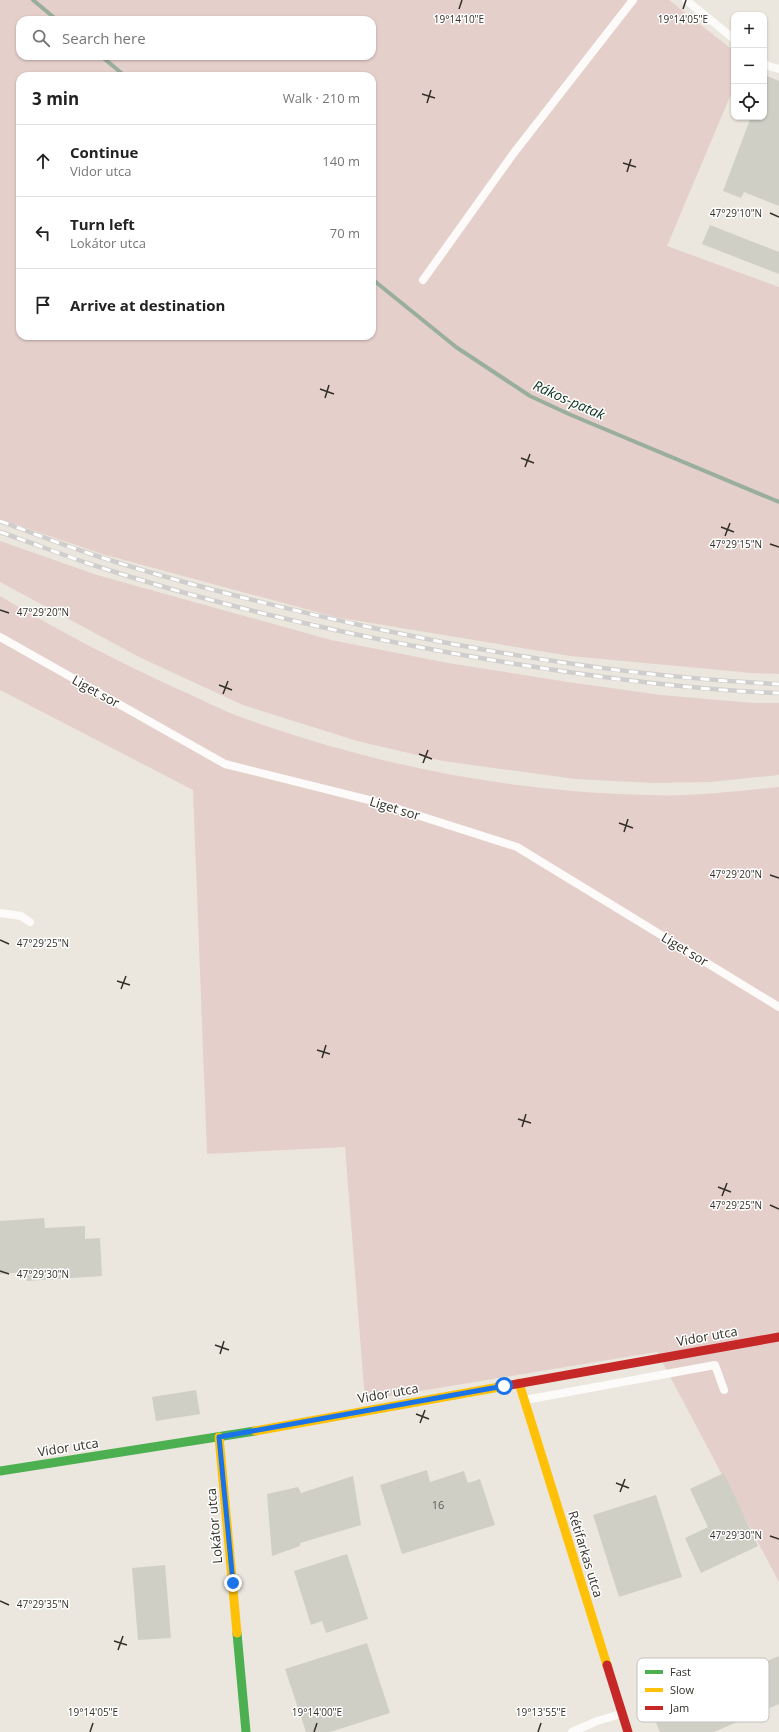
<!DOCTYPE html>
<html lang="en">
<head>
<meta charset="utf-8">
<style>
  :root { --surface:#fff; --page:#f2f2f2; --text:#222; --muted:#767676; --line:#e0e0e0 }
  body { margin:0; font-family:"Open Sans",sans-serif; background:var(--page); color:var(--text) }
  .controls { position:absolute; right:12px; top:12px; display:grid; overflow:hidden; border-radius:8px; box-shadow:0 1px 3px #0004 }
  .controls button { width:36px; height:36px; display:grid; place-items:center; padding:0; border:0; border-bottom:1px solid var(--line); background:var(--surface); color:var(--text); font:20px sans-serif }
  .stop { position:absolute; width:12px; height:12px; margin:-9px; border:3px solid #1a73e8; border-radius:50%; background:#fff }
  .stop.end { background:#1a73e8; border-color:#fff; box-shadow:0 1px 4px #0008 }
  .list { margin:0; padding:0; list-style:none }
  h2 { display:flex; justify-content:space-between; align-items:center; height:52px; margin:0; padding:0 16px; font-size:17px }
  h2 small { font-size:13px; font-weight:400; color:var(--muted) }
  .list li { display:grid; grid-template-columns:26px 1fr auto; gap:12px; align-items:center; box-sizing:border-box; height:72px; padding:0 16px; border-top:1px solid var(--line) }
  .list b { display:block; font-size:15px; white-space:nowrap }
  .list p { margin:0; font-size:13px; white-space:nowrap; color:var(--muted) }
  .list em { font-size:13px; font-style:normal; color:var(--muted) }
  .icon { flex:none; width:22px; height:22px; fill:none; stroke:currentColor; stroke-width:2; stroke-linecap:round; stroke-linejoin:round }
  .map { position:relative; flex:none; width:779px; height:1732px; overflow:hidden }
  .search { position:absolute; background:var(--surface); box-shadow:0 1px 3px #0004; left:16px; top:16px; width:360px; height:44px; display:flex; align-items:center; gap:10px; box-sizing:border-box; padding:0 14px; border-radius:12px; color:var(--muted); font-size:15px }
  .panel { position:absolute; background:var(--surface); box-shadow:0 1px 3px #0004; left:16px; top:72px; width:360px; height:268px; border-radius:12px }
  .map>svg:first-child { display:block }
  .green { fill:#e5cfcb; fill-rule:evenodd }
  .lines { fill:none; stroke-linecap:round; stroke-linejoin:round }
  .stream { stroke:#9aae9e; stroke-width:4 }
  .building { fill:#cfcfc6 }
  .lane { stroke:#fcfbfa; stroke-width:8 }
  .fast { stroke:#4caf50; stroke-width:9 }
  .slow { stroke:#ffc107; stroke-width:9 }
  .jam { stroke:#c62828; stroke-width:9 }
  .rail-casing { stroke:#d0cecc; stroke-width:4.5 }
  .rail { stroke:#fff; stroke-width:3; stroke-dasharray:9; stroke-linecap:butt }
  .route { stroke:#1a73e8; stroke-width:5 }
  .ticks { fill:none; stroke:#323029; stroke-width:1.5 }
  .labels { text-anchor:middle; stroke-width:3; stroke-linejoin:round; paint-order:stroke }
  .number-label { font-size:11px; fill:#5c5a53 }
  .street-label { font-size:13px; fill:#323029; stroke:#fff }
  .water-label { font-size:14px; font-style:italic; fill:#0a321f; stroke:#fff }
  .key { fill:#fff; stroke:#c2c1bf; stroke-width:1 }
  .key-label { font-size:11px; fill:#323029 }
  .ticks-label { font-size:10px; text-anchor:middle; fill:#323029; stroke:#fff; stroke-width:3; stroke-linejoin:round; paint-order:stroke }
</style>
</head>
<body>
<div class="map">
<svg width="779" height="1732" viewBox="0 0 779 1732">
  <rect width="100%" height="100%" fill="#ebe7de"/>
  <g class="green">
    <path d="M0 0H669L734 51V87L667 246 779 287V674L752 673 570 656 335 617 102 554 0 519ZM20 20H372V56H20ZM20 76H372V336H20Z"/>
    <polygon points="0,541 97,575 331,640 448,663 568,682 661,695 753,703 779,703 779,775 710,782 652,783 575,779 443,761 357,741 243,705 141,658 0,582"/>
    <path d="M0 596C59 631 120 663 182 691 201 699 219 709 238 716 369 764 508 792 648 795 692 797 736 791 779 787V1582L657 1352 365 1400 345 1147 207 1154 193 790 0 690Z"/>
  </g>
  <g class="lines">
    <g class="stream">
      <polyline points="33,0 57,20"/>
      <polyline points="101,56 125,76"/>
      <polyline points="372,279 456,347 530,396 571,415 779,502"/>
    </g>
  </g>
  <g class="building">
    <polygon points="767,76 779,81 779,206 744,192 741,198 723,191 751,117 764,117 764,84"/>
    <polygon points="710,225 779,252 779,274 702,244"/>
    <polygon points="44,1218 45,1228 85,1226 85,1239 100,1238 102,1276 27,1281 27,1272 0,1274 0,1221"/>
    <polygon points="196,1390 200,1414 156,1421 152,1397"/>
    <polygon points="427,1470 430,1482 464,1471 468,1483 480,1479 495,1525 402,1554 380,1485"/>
    <polygon points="724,1473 758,1546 701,1573 685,1538 708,1527 690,1489"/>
    <polygon points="353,1476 361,1525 300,1543 300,1546 272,1556 267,1494 298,1487 301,1493"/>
    <polygon points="656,1495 682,1577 619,1597 593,1515"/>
    <polygon points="347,1554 368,1619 326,1633 322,1621 311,1625 294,1571"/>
    <polygon points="165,1565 171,1638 138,1640 132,1568"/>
    <polygon points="367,1643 390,1713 330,1732 306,1732 285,1669"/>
    <polygon points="779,1656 779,1704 714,1732 660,1732 655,1720 688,1706 683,1696"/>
  </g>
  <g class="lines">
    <g class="lane">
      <polyline points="686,0 734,39"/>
      <polyline points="764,63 768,66 779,69"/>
      <polyline points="423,280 513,154 633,0"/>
      <polyline points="0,637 225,764 373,801 517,847 779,1007"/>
      <polyline points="0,913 21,916 30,922"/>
      <polyline points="525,1400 715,1365 724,1390"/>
      <polyline points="572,1732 597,1721 621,1714"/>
    </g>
    <g class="fast">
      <polyline points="0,1471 255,1431"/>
      <polyline points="237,1633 246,1732"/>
    </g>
    <g class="slow">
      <polyline points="519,1383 607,1665"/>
      <polyline points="255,1431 505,1386"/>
      <polyline points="219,1437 237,1633"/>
    </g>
    <g class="jam">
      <polyline points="505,1386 779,1337"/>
      <polyline points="607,1665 628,1732"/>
    </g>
    <defs>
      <g id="rail">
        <path d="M0 521C30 532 60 544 91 554 185 585 281 608 378 629 510 657 644 678 779 684"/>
        <path d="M0 532C29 542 58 553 87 563 225 609 373 641 516 664 603 678 691 690 779 693"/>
      </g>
    </defs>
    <use href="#rail" class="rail-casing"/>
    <use href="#rail" class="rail"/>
  </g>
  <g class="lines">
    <polyline class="route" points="233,1583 219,1437 504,1386"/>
  </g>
  <path class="ticks" d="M459 9 462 0M683 9 686 0M422 94 435 98M427 103 431 90M623 163 636 167M627 172 631 159M770 213 779 217M320 389 334 394M325 398 329 385M521 458 534 463M525 467 530 454M721 527 734 532M725 536 730 523M770 544 779 547M0 610 9 613M219 685 232 690M223 694 228 681M419 754 432 759M423 763 428 750M619 823 633 828M624 832 628 819M770 875 779 878M0 940 9 944M117 981 130 985M121 989 126 976M317 1050 330 1054M322 1058 326 1045M518 1119 531 1123M522 1127 526 1114M718 1187 731 1192M722 1196 727 1183M770 1205 779 1209M0 1271 9 1274M215 1345 229 1350M220 1354 224 1341M416 1414 429 1419M420 1423 425 1410M616 1483 629 1488M620 1492 625 1479M770 1536 779 1539M0 1601 9 1605M114 1641 127 1645M118 1650 123 1636M90 1732 93 1723M314 1732 317 1723M538 1732 541 1723"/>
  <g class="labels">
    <g class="number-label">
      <text x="438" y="1509">16</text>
    </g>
    <g class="street-label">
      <text transform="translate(96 691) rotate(29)" y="5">Liget sor</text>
      <text transform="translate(395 808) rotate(17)" y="5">Liget sor</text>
      <text transform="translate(685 949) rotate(31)" y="5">Liget sor</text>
      <text transform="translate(707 1336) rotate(-10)" y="5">Vidor utca</text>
      <text transform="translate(388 1393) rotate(-10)" y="5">Vidor utca</text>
      <text transform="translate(68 1447) rotate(-9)" y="5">Vidor utca</text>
      <text transform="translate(214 1526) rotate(-95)" y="5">Lokátor utca</text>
      <text transform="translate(586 1554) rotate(73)" y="5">Rétifarkas utca</text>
    </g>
    <g class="water-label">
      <text transform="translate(569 400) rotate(24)" y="5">Rákos-patak</text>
    </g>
  </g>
  <rect x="637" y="1658" width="132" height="64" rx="6" class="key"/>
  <rect x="645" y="1670" width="18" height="4" fill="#4caf50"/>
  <rect x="645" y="1688" width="18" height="4" fill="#ffc107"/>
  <rect x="645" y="1706" width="18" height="4" fill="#c62828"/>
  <g class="key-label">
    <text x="670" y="1676">Fast</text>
    <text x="670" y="1694">Slow</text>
    <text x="670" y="1712">Jam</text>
  </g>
  <g class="ticks-label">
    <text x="459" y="23">19°14'10"E</text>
    <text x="683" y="23">19°14'05"E</text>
    <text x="736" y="217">47°29'10"N</text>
    <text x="736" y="548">47°29'15"N</text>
    <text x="43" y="616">47°29'20"N</text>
    <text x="736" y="878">47°29'20"N</text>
    <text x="43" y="947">47°29'25"N</text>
    <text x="736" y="1209">47°29'25"N</text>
    <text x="43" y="1278">47°29'30"N</text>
    <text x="736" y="1539">47°29'30"N</text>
    <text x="43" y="1608">47°29'35"N</text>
    <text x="93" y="1716">19°14'05"E</text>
    <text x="317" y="1716">19°14'00"E</text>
    <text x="541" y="1716">19°13'55"E</text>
  </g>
</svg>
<div class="controls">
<button>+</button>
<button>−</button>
<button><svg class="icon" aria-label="locate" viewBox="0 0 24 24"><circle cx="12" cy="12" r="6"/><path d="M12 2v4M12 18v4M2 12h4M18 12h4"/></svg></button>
</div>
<div class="stop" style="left:504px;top:1386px"></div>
<div class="stop end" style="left:233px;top:1583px"></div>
<div class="search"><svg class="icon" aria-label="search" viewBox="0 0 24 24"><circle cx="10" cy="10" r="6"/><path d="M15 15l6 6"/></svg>Search here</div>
<section class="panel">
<h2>3 min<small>Walk · 210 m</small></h2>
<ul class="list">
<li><svg class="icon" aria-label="ahead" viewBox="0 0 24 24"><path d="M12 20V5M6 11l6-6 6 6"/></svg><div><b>Continue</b><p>Vidor utca</p></div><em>140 m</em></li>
<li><svg class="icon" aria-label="left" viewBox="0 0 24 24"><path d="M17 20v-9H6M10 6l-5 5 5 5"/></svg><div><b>Turn left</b><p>Lokátor utca</p></div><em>70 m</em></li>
<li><svg class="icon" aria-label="arrive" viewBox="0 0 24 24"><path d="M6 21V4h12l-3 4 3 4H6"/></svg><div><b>Arrive at destination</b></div></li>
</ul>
</section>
</div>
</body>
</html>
